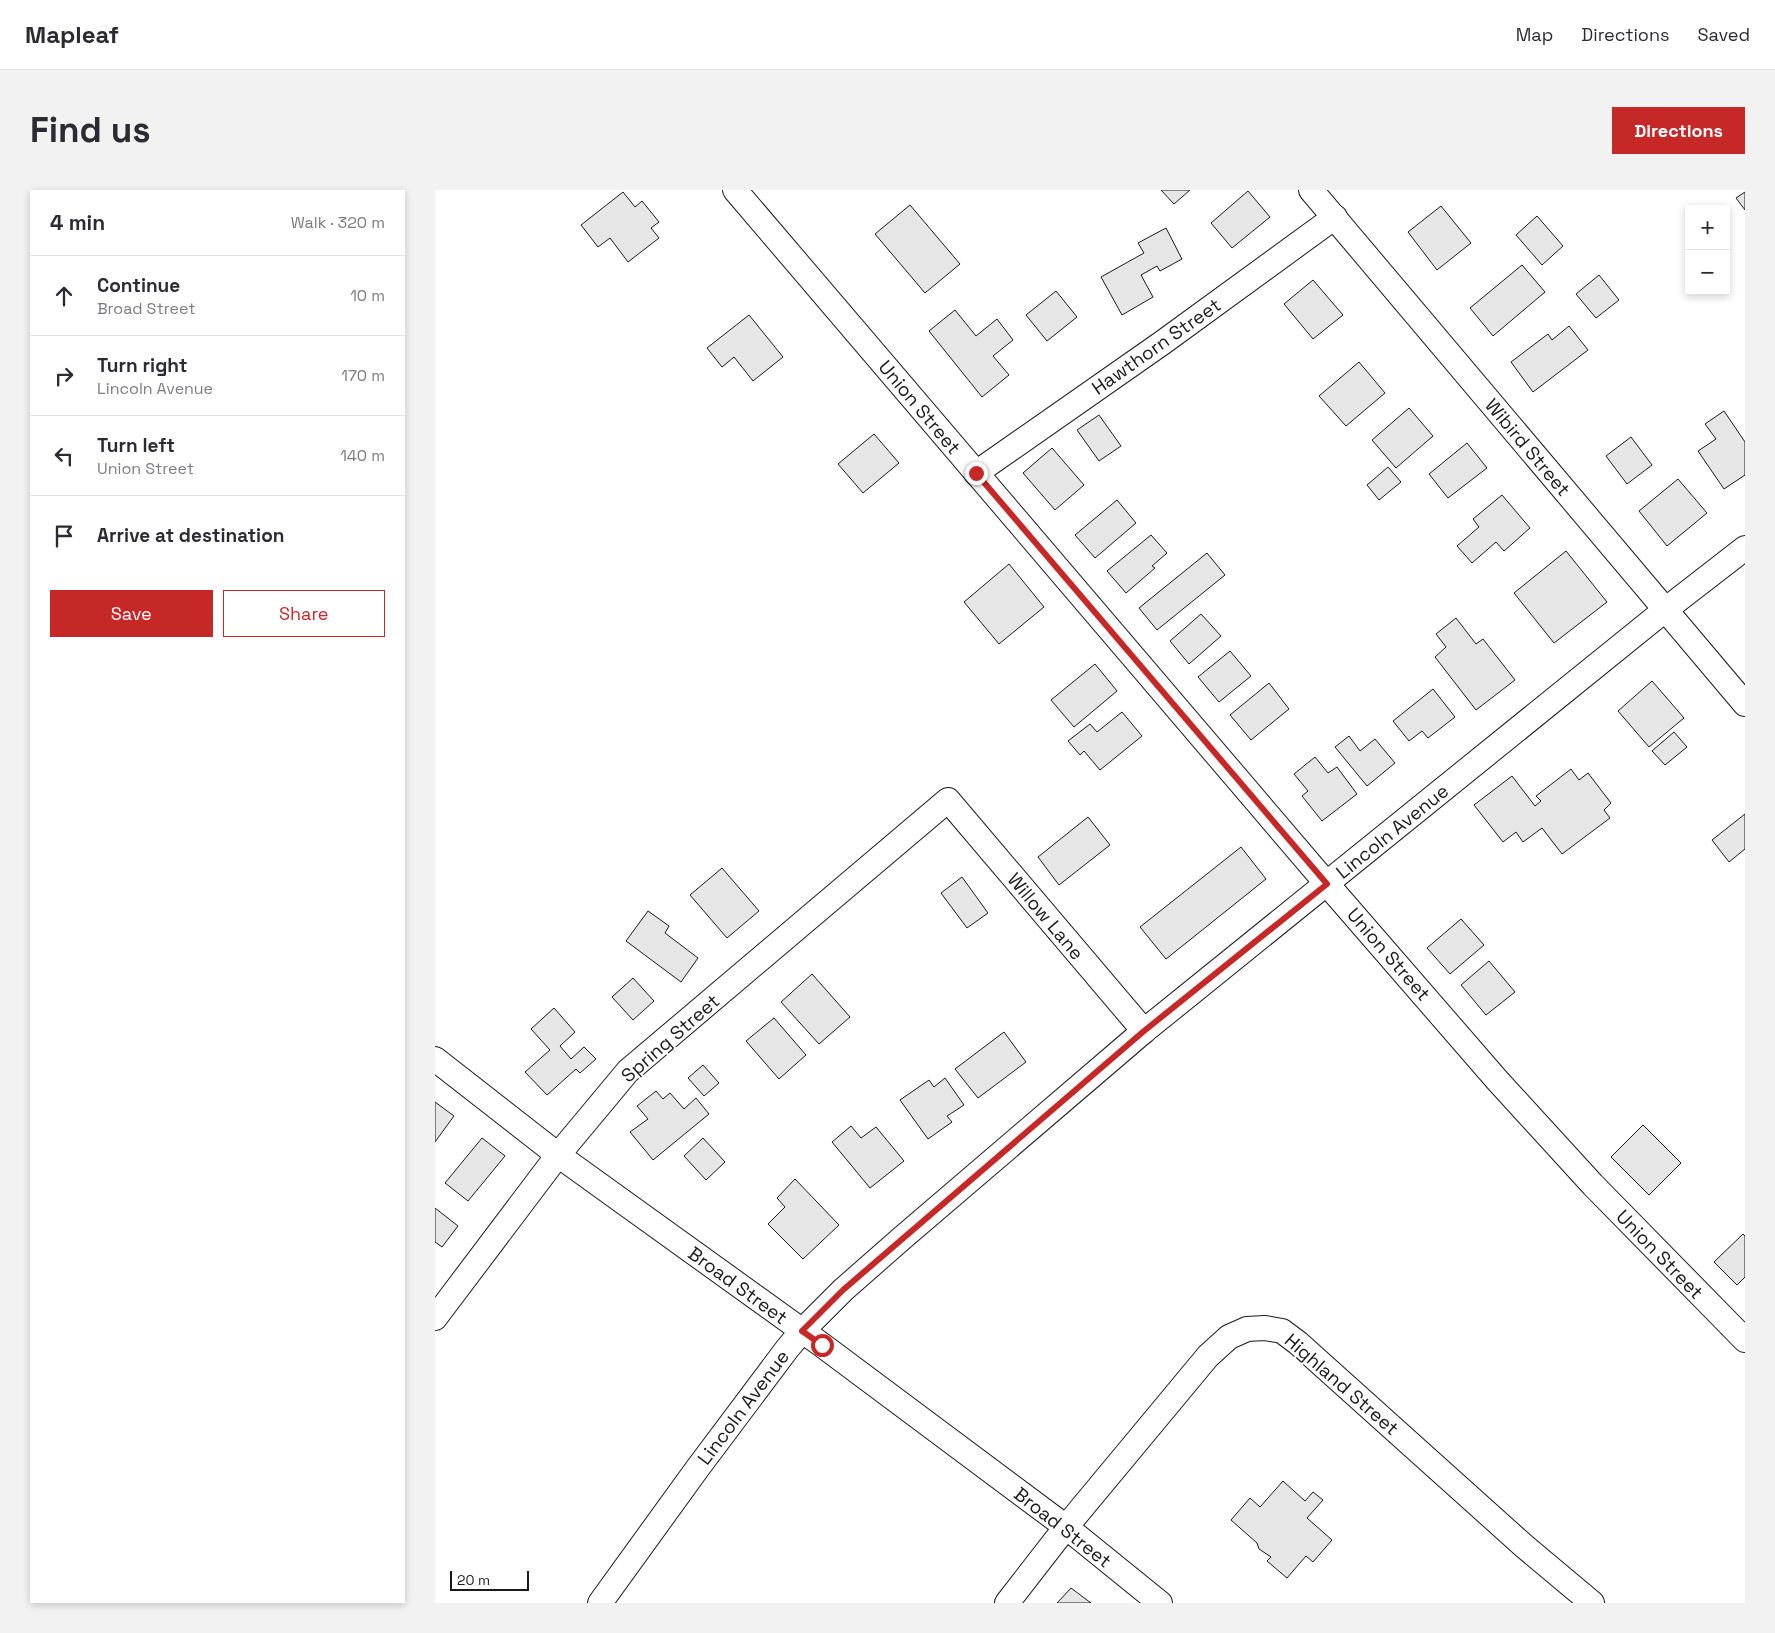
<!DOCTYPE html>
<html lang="en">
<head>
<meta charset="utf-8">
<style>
  :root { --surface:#fff; --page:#f2f2f3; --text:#2b2b33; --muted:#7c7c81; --line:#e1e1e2; --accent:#c62828 }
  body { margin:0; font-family:"Space Grotesk",sans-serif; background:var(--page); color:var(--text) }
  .controls { position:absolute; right:15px; top:15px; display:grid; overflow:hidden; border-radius:0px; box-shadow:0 2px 8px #0003 }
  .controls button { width:45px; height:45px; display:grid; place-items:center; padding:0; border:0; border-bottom:1px solid var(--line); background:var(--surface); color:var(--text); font:25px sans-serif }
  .scale { position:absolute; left:15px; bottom:12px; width:79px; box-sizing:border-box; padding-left:5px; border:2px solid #1a1a1a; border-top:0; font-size:14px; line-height:18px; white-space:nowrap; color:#1a1a1a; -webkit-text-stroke:4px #fff; paint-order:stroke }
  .stop { position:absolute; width:15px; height:15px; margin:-11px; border:4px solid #c62828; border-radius:50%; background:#fff }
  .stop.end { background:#c62828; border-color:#fff; box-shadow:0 1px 5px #0008 }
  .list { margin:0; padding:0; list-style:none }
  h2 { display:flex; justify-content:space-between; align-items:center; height:65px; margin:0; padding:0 20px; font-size:21px }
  h2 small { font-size:16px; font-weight:400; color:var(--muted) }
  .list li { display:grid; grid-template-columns:32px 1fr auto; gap:15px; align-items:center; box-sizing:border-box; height:80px; padding:0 20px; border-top:1px solid var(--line) }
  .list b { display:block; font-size:19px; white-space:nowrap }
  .list p { margin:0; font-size:16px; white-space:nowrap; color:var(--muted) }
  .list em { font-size:16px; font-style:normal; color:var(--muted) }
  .actions { display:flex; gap:10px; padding:15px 20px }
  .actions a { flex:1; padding:11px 0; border:1px solid var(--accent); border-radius:0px; text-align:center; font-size:18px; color:var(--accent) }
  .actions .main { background:var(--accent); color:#fff }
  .icon { flex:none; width:28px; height:28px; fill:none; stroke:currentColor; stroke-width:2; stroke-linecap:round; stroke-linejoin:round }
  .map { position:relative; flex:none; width:1310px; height:1413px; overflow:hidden; border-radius:0px }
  header { display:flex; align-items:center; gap:30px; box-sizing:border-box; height:70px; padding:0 25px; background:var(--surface); border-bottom:1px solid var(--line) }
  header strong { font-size:24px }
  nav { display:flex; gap:28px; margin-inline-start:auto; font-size:18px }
  .intro { display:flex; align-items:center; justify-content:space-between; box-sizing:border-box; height:120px; padding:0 30px }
  h1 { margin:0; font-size:35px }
  .button { padding:12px 22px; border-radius:0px; background:var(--accent); color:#fff; font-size:18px; font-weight:700 }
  main { display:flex; gap:30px; padding:0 30px }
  aside { flex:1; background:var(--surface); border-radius:0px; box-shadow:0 2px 8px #0003 }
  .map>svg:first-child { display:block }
  .building { fill:#e6e6e6; stroke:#1a1a1a }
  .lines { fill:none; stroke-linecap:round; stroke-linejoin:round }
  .minor-casing { stroke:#1a1a1a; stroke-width:26 }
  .minor { stroke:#fff; stroke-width:24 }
  .route { stroke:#c62828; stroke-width:6 }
  .labels { text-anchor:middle; stroke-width:4; stroke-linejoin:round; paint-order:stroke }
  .street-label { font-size:19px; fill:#1a1a1a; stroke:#fff }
</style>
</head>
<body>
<header>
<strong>Mapleaf</strong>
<nav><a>Map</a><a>Directions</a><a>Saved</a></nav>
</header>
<div class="intro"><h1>Find us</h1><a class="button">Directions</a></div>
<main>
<aside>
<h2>4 min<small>Walk · 320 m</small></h2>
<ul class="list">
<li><svg class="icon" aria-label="ahead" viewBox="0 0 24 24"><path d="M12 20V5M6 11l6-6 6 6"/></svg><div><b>Continue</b><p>Broad Street</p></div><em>10 m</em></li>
<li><svg class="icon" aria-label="right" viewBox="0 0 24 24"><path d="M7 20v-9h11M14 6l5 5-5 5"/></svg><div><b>Turn right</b><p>Lincoln Avenue</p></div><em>170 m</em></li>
<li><svg class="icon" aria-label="left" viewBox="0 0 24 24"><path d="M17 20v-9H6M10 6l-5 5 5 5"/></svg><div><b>Turn left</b><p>Union Street</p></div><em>140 m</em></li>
<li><svg class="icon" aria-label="arrive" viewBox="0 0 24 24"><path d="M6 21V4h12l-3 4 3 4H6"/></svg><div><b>Arrive at destination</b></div></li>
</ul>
<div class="actions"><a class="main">Save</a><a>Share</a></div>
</aside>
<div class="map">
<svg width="1310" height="1413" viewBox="0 0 1310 1413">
  <rect width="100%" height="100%" fill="#fff"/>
  <g class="building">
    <polygon points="726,0 755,0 739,14"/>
    <polygon points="813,1 835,27 797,58 776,33"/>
    <polygon points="188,2 200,17 207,11 224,32 216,38 224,48 193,72 175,48 163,57 146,35"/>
    <polygon points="1310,2 1310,20 1301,8"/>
    <polygon points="475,15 525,74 490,103 440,44"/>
    <polygon points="1006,16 1036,53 1002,80 973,42"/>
    <polygon points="1102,26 1128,56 1107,75 1081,45"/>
    <polygon points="731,38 747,69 725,81 722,76 706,85 718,107 687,125 666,87 709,63 703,53"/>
    <polygon points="1087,75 1110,102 1058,146 1035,118"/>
    <polygon points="1164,85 1184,110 1161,128 1141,104"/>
    <polygon points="878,90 908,125 878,149 849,114"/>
    <polygon points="621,101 642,127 612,151 591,125"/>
    <polygon points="520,120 541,146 562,129 578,150 558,166 574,185 547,207 494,141"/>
    <polygon points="314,125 348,167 318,191 299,167 287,177 272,158"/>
    <polygon points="1134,136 1153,160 1098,202 1076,172 1113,144 1117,150"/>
    <polygon points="924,172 950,203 911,236 884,206"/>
    <polygon points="974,218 998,246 961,278 937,250"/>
    <polygon points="1289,221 1310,252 1310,285 1289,299 1263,261 1281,249 1270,234"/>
    <polygon points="664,225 686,256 664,271 642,240"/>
    <polygon points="439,244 464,273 428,303 403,274"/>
    <polygon points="1196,247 1217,275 1192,294 1171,266"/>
    <polygon points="1032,253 1052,278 1013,308 994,284"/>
    <polygon points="617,258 649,295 620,320 588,283"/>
    <polygon points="953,277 966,292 944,310 932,295"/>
    <polygon points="1243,289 1272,323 1232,356 1204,321"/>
    <polygon points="1067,305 1095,338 1069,361 1061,352 1037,373 1022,356 1044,337 1038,329"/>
    <polygon points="682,310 701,333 660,368 640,345"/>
    <polygon points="716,345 732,363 717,376 720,378 691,403 672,381"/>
    <polygon points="1131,361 1172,412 1119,453 1079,403"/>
    <polygon points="772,363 790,385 722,440 704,418"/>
    <polygon points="574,374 609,417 564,454 529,412"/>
    <polygon points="766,424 786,446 754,474 735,451"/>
    <polygon points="1021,428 1041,454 1048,449 1080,490 1041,520 1000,467 1011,457 1001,444"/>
    <polygon points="795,461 816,486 784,512 763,487"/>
    <polygon points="660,474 682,501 639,537 616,510"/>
    <polygon points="1217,491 1249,528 1214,557 1183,521"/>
    <polygon points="834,493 854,519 816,550 795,525"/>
    <polygon points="998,499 1020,527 993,548 987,541 974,551 958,531"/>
    <polygon points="687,522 707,546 665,580 649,561 645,565 633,551 655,534 662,542"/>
    <polygon points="1239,542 1252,557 1230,575 1217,561"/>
    <polygon points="914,546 925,561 940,549 960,573 932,596 900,557"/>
    <polygon points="880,567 893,583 902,577 922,604 887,631 867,606 873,601 859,584"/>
    <polygon points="1136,579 1144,590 1153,583 1176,613 1169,620 1175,628 1127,664 1107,638 1088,652 1081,642 1068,652 1039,615 1077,586 1100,616 1106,611 1101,606"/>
    <polygon points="1310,624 1310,659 1294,672 1277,650"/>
    <polygon points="653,627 675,655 624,695 603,667"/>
    <polygon points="806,657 831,689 731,769 705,737"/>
    <polygon points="287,678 324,721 292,748 255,705"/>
    <polygon points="527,687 553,723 532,738 506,703"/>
    <polygon points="213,721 234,736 230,743 263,768 246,792 191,751"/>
    <polygon points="1026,729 1049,755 1015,784 992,758"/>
    <polygon points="1054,771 1080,802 1051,825 1026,795"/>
    <polygon points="377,784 415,827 384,854 346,812"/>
    <polygon points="198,788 219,811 198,830 177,807"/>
    <polygon points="119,818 140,842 125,856 136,869 149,857 161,869 145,883 141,879 112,905 90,882 115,860 96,839"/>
    <polygon points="339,828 371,865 344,889 311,851"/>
    <polygon points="569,842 591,872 543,908 520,879"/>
    <polygon points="268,875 284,893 269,906 253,888"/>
    <polygon points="510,888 529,915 512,926 517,932 493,949 465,910 494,890 499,897"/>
    <polygon points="221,901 228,909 235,903 249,919 261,908 274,924 218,970 195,942 213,929 202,916"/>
    <polygon points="0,912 19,926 0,952"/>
    <polygon points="1208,935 1246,973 1214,1005 1176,967"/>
    <polygon points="416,936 426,948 441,937 469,971 435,998 397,952"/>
    <polygon points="47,948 70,966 33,1011 10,993"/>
    <polygon points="268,948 290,972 271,990 249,966"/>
    <polygon points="360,989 404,1035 368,1069 333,1034 350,1017 342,1008"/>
    <polygon points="0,1018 23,1036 7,1057 0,1052"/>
    <polygon points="1308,1044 1310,1046 1310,1087 1302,1095 1279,1072"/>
    <polygon points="848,1291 870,1311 878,1302 888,1310 872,1328 897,1350 878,1372 871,1366 852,1388 832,1371 836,1367 824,1359 822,1353 796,1330 815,1308 825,1317"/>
    <polygon points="636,1398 656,1413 622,1413"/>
  </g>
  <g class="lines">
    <defs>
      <g id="minor">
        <polyline points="300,0 892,694 1062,890 1158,995 1310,1150"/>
        <polyline points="876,0 1310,514"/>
        <polyline points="541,283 727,153 900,27"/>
        <polyline points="0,869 123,965 387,1155 631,1337 725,1413"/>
        <polyline points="0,1128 123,965 193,881 513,610 709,841"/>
        <polyline points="165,1413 262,1279 352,1159 367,1141 408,1100 466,1049 709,841 1230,420 1310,358"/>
        <polyline points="572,1413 631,1337 773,1166 794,1147 812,1139 830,1138 847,1141 863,1153 1089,1356 1157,1413"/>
      </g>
    </defs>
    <use href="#minor" class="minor-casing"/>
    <use href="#minor" class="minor"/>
  </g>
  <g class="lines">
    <polyline class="route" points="387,1155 367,1141 408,1100 709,841 892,694 541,283"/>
  </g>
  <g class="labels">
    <g class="street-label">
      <text transform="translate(721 156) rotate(-35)" y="7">Hawthorn Street</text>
      <text transform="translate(485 217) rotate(50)" y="7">Union Street</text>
      <text transform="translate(1093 257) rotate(50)" y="7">Wibird Street</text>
      <text transform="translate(957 641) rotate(-39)" y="7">Lincoln Avenue</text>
      <text transform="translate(611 726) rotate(50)" y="7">Willow Lane</text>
      <text transform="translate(954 764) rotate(49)" y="7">Union Street</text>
      <text transform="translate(235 848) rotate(-41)" y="7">Spring Street</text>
      <text transform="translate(1225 1064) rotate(46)" y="7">Union Street</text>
      <text transform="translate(303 1095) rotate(36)" y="7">Broad Street</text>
      <text transform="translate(907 1194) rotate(41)" y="7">Highland Street</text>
      <text transform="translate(308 1217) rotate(-53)" y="7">Lincoln Avenue</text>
      <text transform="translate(628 1337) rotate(38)" y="7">Broad Street</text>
    </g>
  </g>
</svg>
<div class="controls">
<button>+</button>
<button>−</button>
</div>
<div class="scale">20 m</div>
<div class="stop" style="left:387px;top:1155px"></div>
<div class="stop end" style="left:541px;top:283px"></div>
</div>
</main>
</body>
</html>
